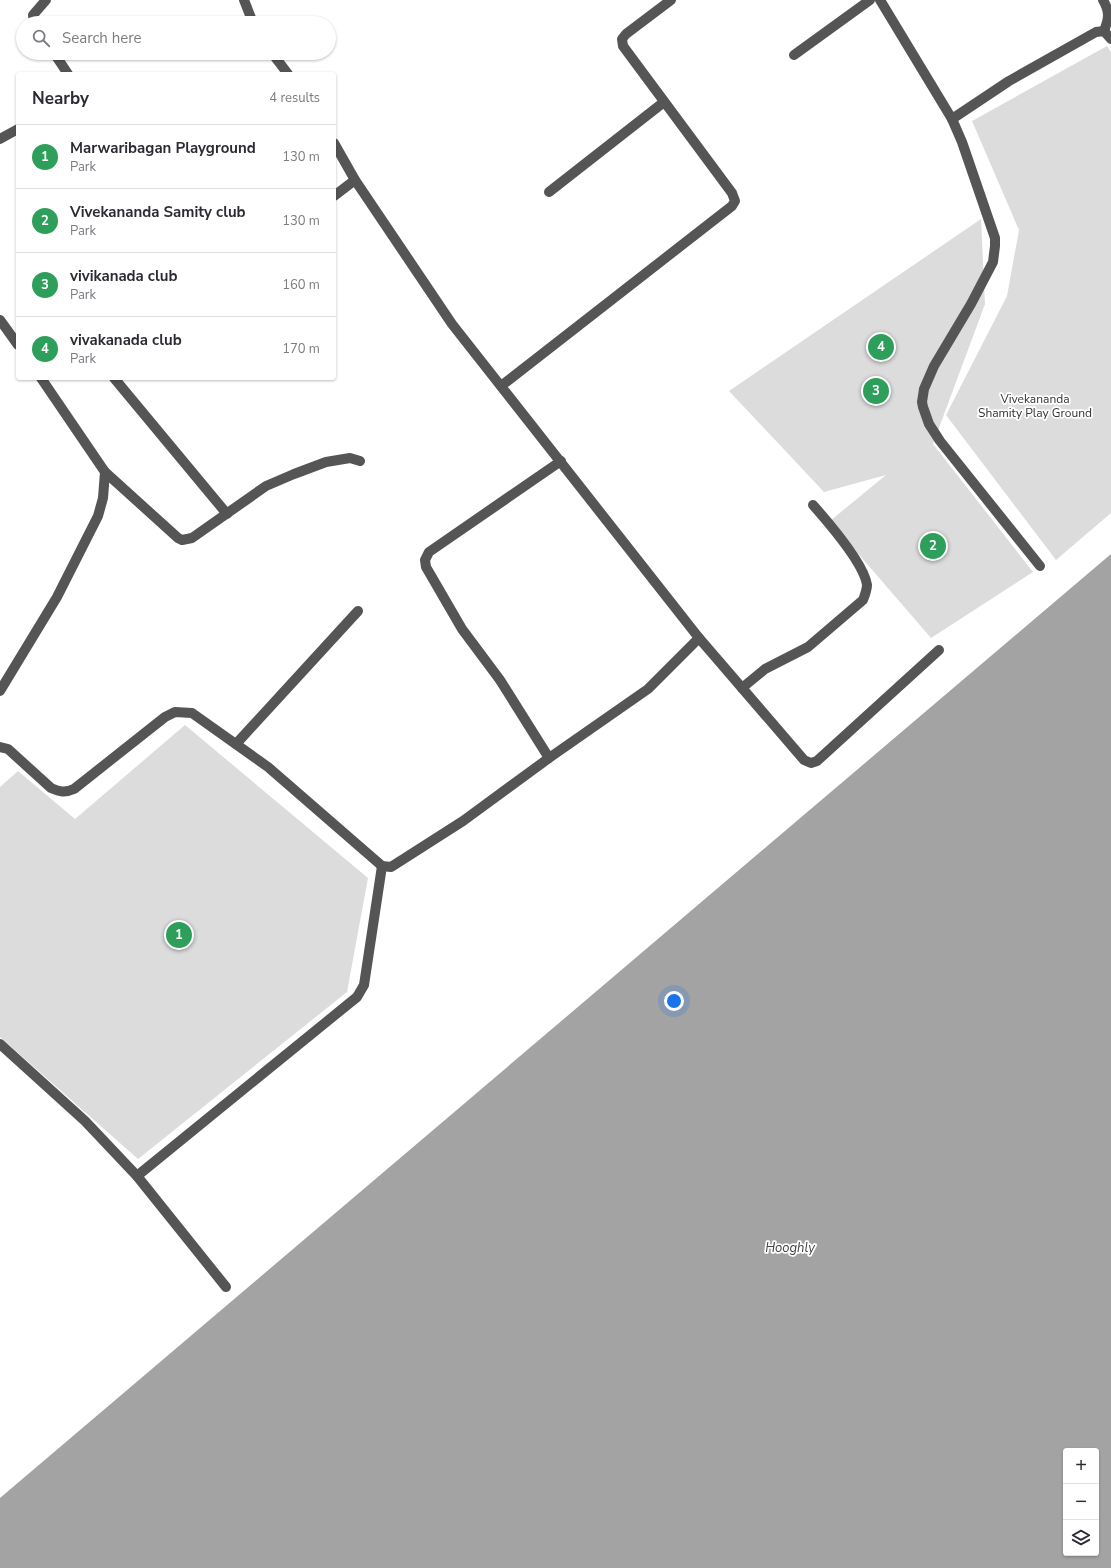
<!DOCTYPE html>
<html lang="en">
<head>
<meta charset="utf-8">
<style>
  :root { --surface:#fff; --page:#f2f2f3; --text:#2b2b33; --muted:#7c7c81; --line:#e1e1e2; --accent:#d93025 }
  body { margin:0; font-family:"Nunito Sans",sans-serif; background:var(--page); color:var(--text) }
  .controls { position:absolute; right:12px; bottom:12px; display:grid; overflow:hidden; border-radius:4px; box-shadow:0 1px 3px #0004 }
  .controls button { width:36px; height:36px; display:grid; place-items:center; padding:0; border:0; border-bottom:1px solid var(--line); background:var(--surface); color:var(--text); font:20px sans-serif }
  .you { position:absolute; left:674px; top:1001px; width:14px; height:14px; margin:-10px; border:3px solid #fff; border-radius:50%; background:#1a73e8; box-shadow:0 0 0 6px #1a73e833 }
  .badge { display:grid; place-items:center; width:26px; height:26px; border-radius:50%; background:var(--accent); color:#fff; font-size:13px; font-weight:700 }
  .pin { position:absolute; translate:-50% -50%; border:2px solid #fff; box-shadow:0 1px 4px #0006 }
  .list { margin:0; padding:0; list-style:none }
  h2 { display:flex; justify-content:space-between; align-items:center; height:52px; margin:0; padding:0 16px; font-size:17px }
  h2 small { font-size:13px; font-weight:400; color:var(--muted) }
  .list li { display:grid; grid-template-columns:26px 1fr auto; gap:12px; align-items:center; box-sizing:border-box; height:64px; padding:0 16px; border-top:1px solid var(--line) }
  .list b { display:block; font-size:15px; white-space:nowrap }
  .list p { margin:0; font-size:13px; white-space:nowrap; color:var(--muted) }
  .list em { font-size:13px; font-style:normal; color:var(--muted) }
  .icon { flex:none; width:22px; height:22px; fill:none; stroke:currentColor; stroke-width:2; stroke-linecap:round; stroke-linejoin:round }
  .map { position:relative; flex:none; width:1111px; height:1568px; overflow:hidden }
  .search { position:absolute; background:var(--surface); box-shadow:0 1px 3px #0004; left:16px; top:16px; width:320px; height:44px; display:flex; align-items:center; gap:10px; box-sizing:border-box; padding:0 14px; border-radius:22px; color:var(--muted); font-size:15px }
  .panel { position:absolute; background:var(--surface); box-shadow:0 1px 3px #0004; left:16px; top:72px; width:320px; height:308px; border-radius:4px }
  .map>svg:first-child { display:block }
  .green { fill:#dcdcdc }
  .water { fill:#a3a3a3; fill-rule:evenodd }
  .lines { fill:none; stroke-linecap:round; stroke-linejoin:round }
  .minor { stroke:#555; stroke-width:10 }
  .labels { text-anchor:middle; stroke-width:3.5; stroke-linejoin:round; paint-order:stroke }
  .park-label { font-size:12px; fill:#333; stroke:#fff }
  .water-label { font-size:13px; font-style:italic; fill:#444; stroke:#fff }
</style>
</head>
<body>
<div class="map">
<svg width="1111" height="1568" viewBox="0 0 1111 1568">
  <rect width="100%" height="100%" fill="#fff"/>
  <g class="green">
    <polygon points="1107,46 1111,52 1111,513 1056,560 946,415 1007,296 1019,230 972,121"/>
    <polygon points="981,219 985,304 933,444 1033,572 931,638 830,521 886,475 824,492 729,391"/>
    <polygon points="185,725 368,878 347,992 138,1159 0,1037 0,787 18,771 75,819"/>
  </g>
  <path class="water" d="M1111 554V1568H0V1498ZM1066 1451H1096V1553H1066Z"/>
  <g class="lines">
    <g class="minor">
      <polyline points="244,0 253,23"/>
      <polyline points="880,0 952,119 962,142 995,238 995,246 993,262 971,304 934,366 924,389 922,402 923,407 929,424 940,441 1040,566"/>
      <path d="M1103 0C1110 12 1109 18 1104 31"/>
      <polyline points="34,23 33,15 46,0"/>
      <polyline points="54,53 68,74"/>
      <polyline points="272,53 288,74"/>
      <polyline points="794,55 870,0"/>
      <polyline points="952,119 1009,81 1096,32 1104,31 1111,39"/>
      <polyline points="0,139 18,129"/>
      <polyline points="549,192 664,102"/>
      <polyline points="334,196 355,180"/>
      <polyline points="0,320 18,345"/>
      <polyline points="114,378 227,514"/>
      <polyline points="501,386 732,206 735,201 732,193 623,46 622,39 626,34 671,0"/>
      <polyline points="105,472 178,538 182,540 192,538 266,486 294,474 326,462 350,458 360,461"/>
      <polyline points="699,638 804,760 811,763 817,761 939,650"/>
      <path d="M742 688 765 669 808 647 863 600C865 595 867 590 867 585 864 563 828 522 813 505"/>
      <polyline points="0,691 57,597 98,516 103,498 105,472 41,378"/>
      <polyline points="236,744 358,611"/>
      <path d="M0 747 8 749 51 788C60 792 65 793 74 789L165 717 175 712 192 713 268 767 382 866 391 867 463 821 549 758 648 689 699 638 452 324 355 180 334 143"/>
      <polyline points="549,758 500,680 462,629 426,567 425,560 429,552 561,461"/>
      <polyline points="0,1044 85,1121 137,1176 226,1287"/>
      <polyline points="137,1176 357,997 364,985 382,866"/>
    </g>
  </g>
  <g class="labels">
    <g class="park-label">
      <text x="1035" y="403">Vivekananda<tspan x="1035" dy="14">Shamity Play Ground</tspan></text>
    </g>
    <g class="water-label">
      <text x="790" y="1252">Hooghly</text>
    </g>
  </g>
</svg>
<div class="controls">
<button>+</button>
<button>−</button>
<button><svg class="icon" aria-label="layers" viewBox="0 0 24 24"><path d="M12 4l9 5-9 5-9-5zM3 14l9 5 9-5"/></svg></button>
</div>
<div class="you"></div>
<div class="pin badge" style="left:179px;top:935px;background:#2e9e5b">1</div>
<div class="pin badge" style="left:933px;top:546px;background:#2e9e5b">2</div>
<div class="pin badge" style="left:876px;top:391px;background:#2e9e5b">3</div>
<div class="pin badge" style="left:881px;top:347px;background:#2e9e5b">4</div>
<div class="search"><svg class="icon" aria-label="search" viewBox="0 0 24 24"><circle cx="10" cy="10" r="6"/><path d="M15 15l6 6"/></svg>Search here</div>
<section class="panel">
<h2>Nearby<small>4 results</small></h2>
<ul class="list">
<li><span class="badge" style="background:#2e9e5b">1</span><div><b>Marwaribagan Playground</b><p>Park</p></div><em>130 m</em></li>
<li><span class="badge" style="background:#2e9e5b">2</span><div><b>Vivekananda Samity club</b><p>Park</p></div><em>130 m</em></li>
<li><span class="badge" style="background:#2e9e5b">3</span><div><b>vivikanada club</b><p>Park</p></div><em>160 m</em></li>
<li><span class="badge" style="background:#2e9e5b">4</span><div><b>vivakanada club</b><p>Park</p></div><em>170 m</em></li>
</ul>
</section>
</div>
</body>
</html>
